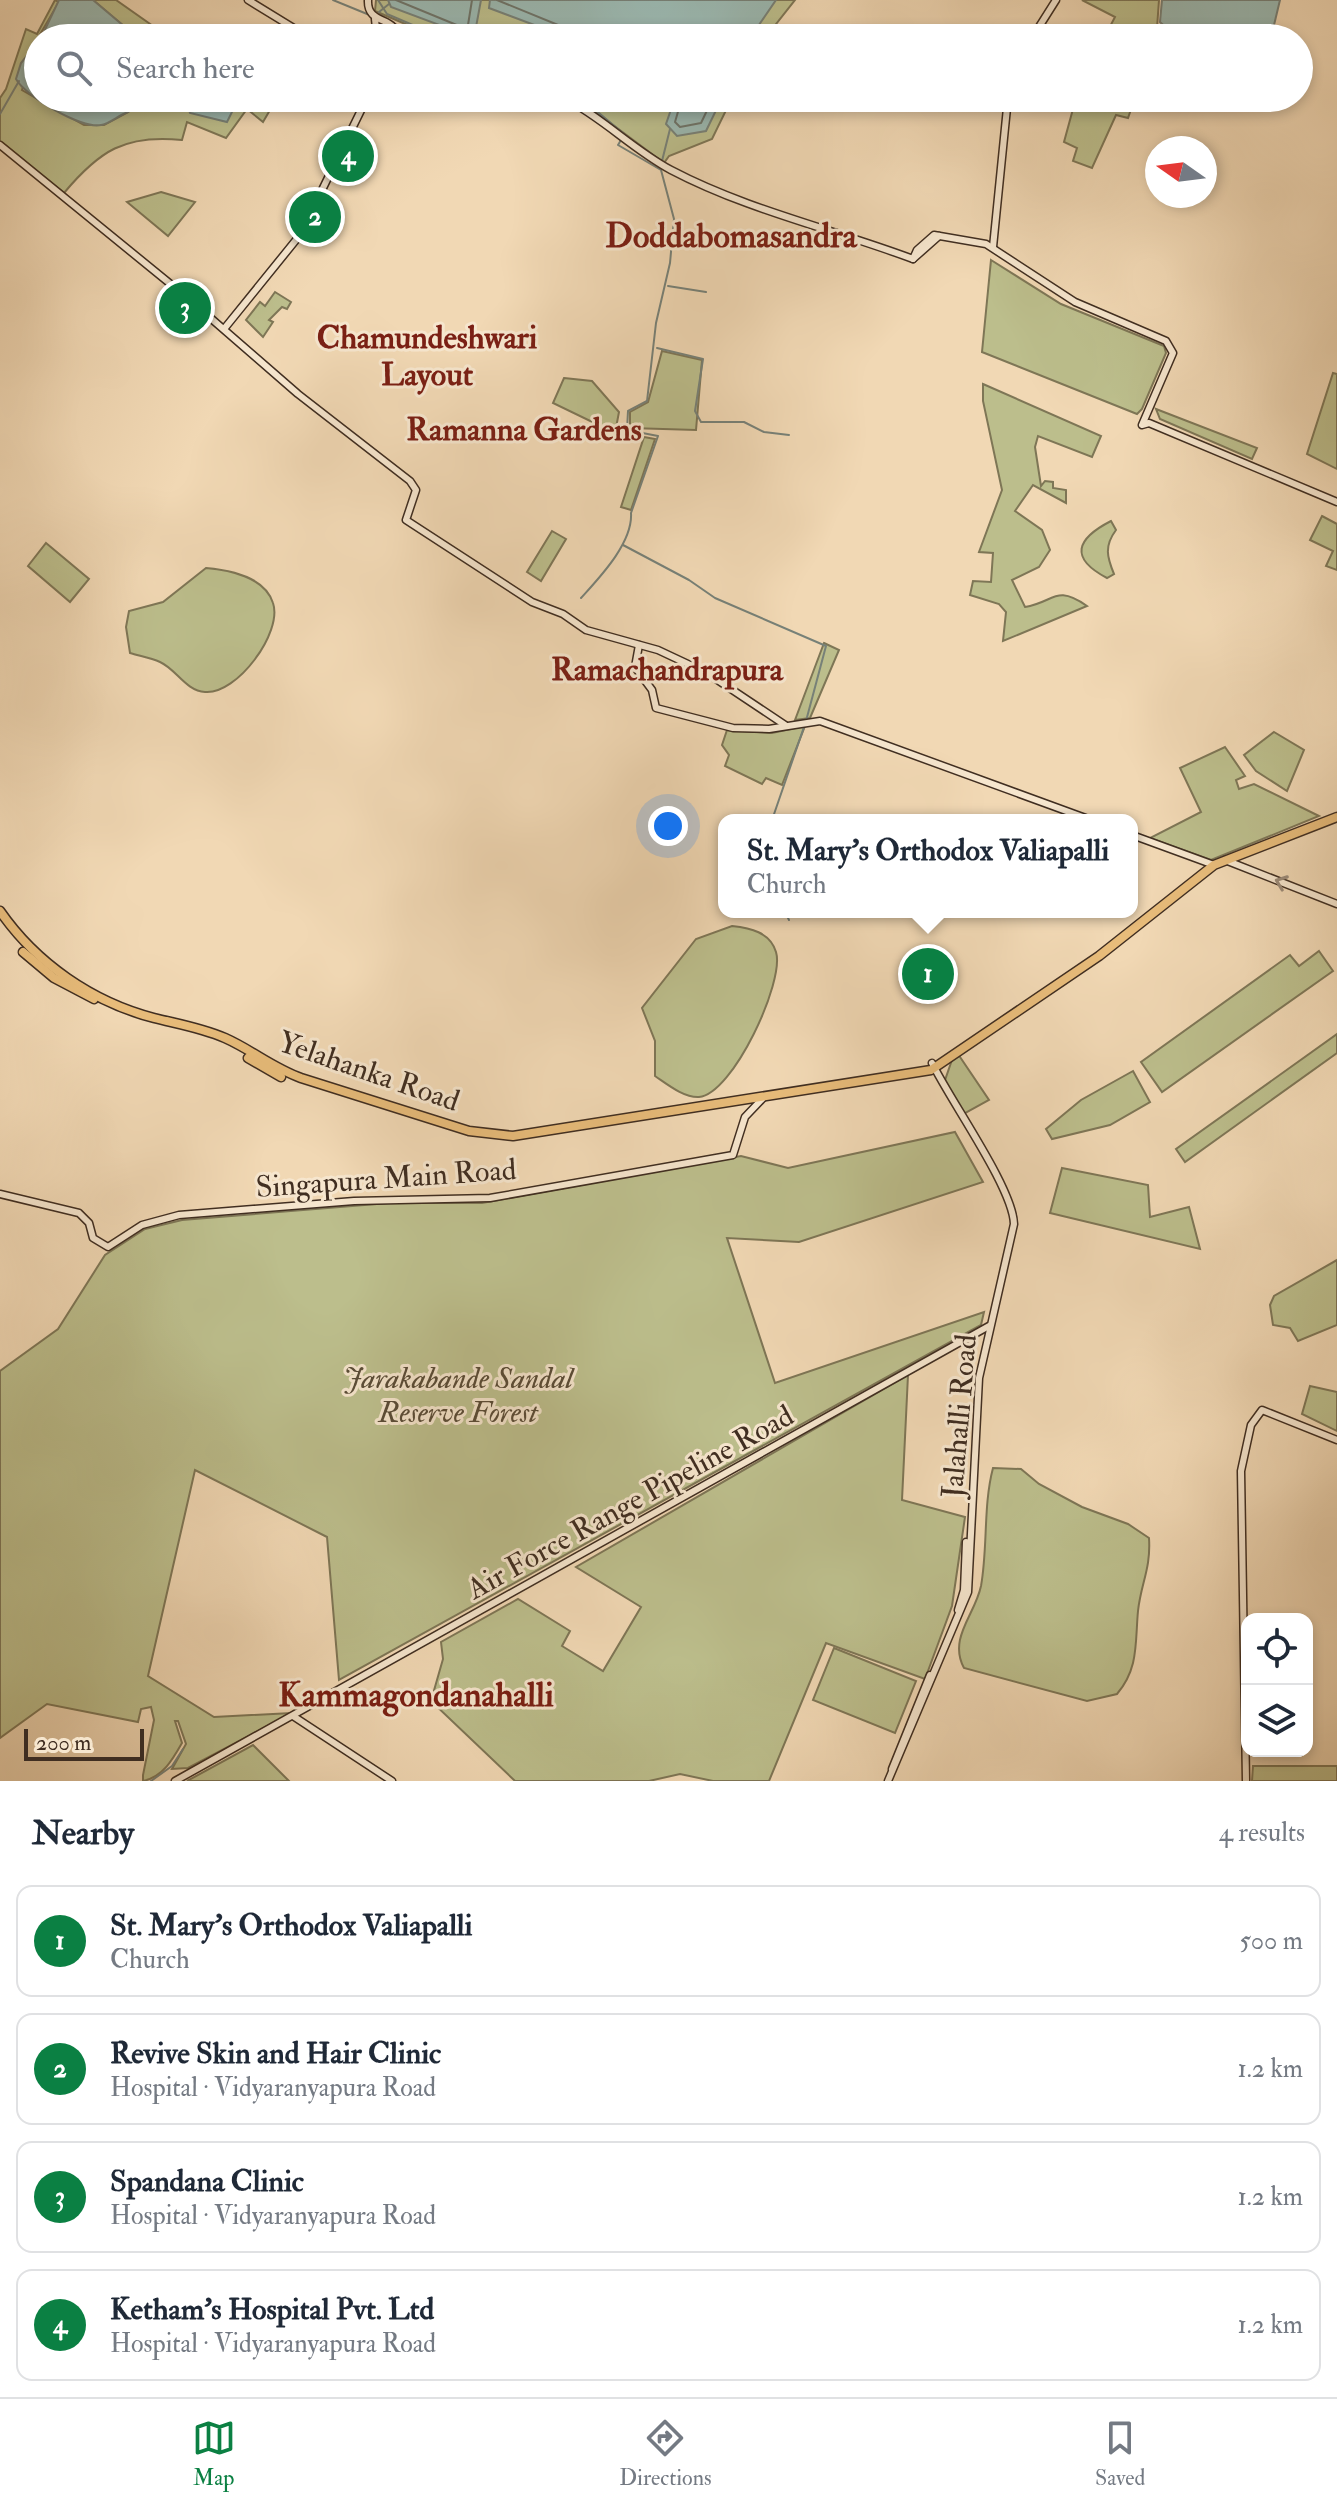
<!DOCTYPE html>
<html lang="en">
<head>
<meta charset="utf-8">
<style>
  :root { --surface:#fff; --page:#f6f6f7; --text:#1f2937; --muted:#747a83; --line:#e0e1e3; --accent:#0b8043 }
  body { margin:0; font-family:"IM FELL Double Pica",serif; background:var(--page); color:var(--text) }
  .controls { position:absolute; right:24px; bottom:24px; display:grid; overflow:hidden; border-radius:16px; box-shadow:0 4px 12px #0003 }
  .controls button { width:72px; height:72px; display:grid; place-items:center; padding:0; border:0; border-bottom:2px solid var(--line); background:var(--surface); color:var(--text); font:40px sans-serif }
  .compass { position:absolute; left:1145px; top:136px; width:72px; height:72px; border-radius:50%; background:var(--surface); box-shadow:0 4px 12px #0003; rotate:284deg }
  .scale { position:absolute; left:24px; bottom:20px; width:120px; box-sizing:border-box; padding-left:8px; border:4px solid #402e21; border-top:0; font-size:22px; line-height:28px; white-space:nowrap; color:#402e21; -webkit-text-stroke:6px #f6e6ce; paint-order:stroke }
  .you { position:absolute; left:668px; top:826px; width:28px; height:28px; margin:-20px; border:6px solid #fff; border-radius:50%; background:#1a73e8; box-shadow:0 0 0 12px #1a73e833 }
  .badge { display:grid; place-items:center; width:52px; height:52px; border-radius:50%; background:var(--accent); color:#fff; font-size:26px; font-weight:700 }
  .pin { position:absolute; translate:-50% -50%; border:4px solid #fff; box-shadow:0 2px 8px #0006 }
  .popup { position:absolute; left:718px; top:814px; width:420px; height:104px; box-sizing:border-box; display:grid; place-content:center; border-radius:16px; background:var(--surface); filter:drop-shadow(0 2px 6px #0005); font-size:26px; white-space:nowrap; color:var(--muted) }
  .popup b { font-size:30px; color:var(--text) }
  .popup::after { content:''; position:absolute; left:50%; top:100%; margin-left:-16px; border:16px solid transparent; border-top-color:var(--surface) }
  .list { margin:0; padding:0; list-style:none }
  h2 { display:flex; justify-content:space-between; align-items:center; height:104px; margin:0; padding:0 32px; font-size:34px }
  h2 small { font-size:26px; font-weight:400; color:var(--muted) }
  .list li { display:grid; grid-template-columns:52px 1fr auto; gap:24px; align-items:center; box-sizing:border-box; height:112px; margin:0 16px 16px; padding:0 16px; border:2px solid var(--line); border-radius:16px }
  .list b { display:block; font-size:30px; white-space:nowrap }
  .list p { margin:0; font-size:26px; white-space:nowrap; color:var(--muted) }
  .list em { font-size:26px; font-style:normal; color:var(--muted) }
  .icon { flex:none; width:44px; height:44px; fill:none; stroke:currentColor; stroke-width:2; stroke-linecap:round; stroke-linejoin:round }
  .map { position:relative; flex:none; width:1337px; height:1781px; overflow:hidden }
  .search { position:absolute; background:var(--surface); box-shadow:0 4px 12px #0003; left:24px; right:24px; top:24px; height:88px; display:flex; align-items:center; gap:20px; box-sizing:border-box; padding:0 28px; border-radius:44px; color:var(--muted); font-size:30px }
  .sheet { height:616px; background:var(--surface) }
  nav { display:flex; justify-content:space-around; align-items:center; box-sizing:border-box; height:112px; border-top:2px solid var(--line); background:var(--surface); font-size:22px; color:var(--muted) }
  nav a { display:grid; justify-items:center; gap:4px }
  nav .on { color:var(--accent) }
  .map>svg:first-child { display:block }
  .green { fill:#bcbe8c; stroke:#7e7656; stroke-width:2 }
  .water { fill:#9bb9b2; stroke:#778178; stroke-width:2 }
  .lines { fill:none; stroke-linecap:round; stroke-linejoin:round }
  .shore { stroke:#6e746a; stroke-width:2 }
  .stream { stroke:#778178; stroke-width:2 }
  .secondary-casing { stroke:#402e21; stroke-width:9 }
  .primary-casing { stroke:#402e21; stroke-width:11 }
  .secondary { stroke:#f6e6ce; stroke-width:6 }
  .primary { stroke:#e8bc7a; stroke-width:8 }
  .oneway { stroke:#9b8a78 }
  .labels { text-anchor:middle; stroke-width:6; stroke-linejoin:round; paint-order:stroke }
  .street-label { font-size:30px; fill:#402e21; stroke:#f6e6ce }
  .park-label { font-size:30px; font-style:italic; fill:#594b36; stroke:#f6e6ce }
  .neighbourhood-label { font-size:32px; font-weight:bold; fill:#7a1f14; stroke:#f6e6ce }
  .quarter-label { font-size:34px; font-weight:bold; fill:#7a1f14; stroke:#f6e6ce }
</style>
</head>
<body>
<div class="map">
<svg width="1337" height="1781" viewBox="0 0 1337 1781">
  <rect width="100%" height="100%" fill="#f1d8b4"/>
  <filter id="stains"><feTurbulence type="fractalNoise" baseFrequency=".0025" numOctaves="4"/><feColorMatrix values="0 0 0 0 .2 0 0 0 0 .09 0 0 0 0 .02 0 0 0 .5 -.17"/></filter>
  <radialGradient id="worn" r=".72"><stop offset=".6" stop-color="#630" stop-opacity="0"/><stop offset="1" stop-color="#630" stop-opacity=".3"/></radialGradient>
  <g class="green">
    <path d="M55 0 59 2 38 38 22 90 84 125H104L128 112 120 98C136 98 150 104 166 108L167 98H185L191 113 227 108 209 98H232L246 109 252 98H277L263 122 247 109 226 138 187 122 182 140C125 134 99 151 64 193L0 141V98L6 89 26 29 37 34Z"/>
    <polygon points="93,0 116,0 170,38 138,38"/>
    <polygon points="376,0 795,0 765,38 438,38 375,11"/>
    <polygon points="1082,0 1159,0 1157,28 1168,38 1104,38 1115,17"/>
    <polygon points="577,98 732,98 712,139 669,156 664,163"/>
    <polygon points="1076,98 1135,98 1128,118 1116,115 1092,168 1073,161 1077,148 1064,142"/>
    <polygon points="161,192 195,202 168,236 127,202"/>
    <polygon points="991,260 1061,304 1164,346 1166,353 1142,409 1137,414 982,352"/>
    <polygon points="275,292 291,302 287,309 282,307 269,320 273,322 263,337 246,320 260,302 265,306"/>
    <polygon points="662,351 702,360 696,430 630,428 630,412 648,402"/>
    <polygon points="1333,373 1337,374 1337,469 1307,454"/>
    <polygon points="564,378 592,381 619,412 615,433 553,403"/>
    <path d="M983 384 1101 436 1092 457 1038 436 1035 447 1041 486 1045 481 1053 482V488L1066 490V503L1033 485 1015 511 1042 530 1050 550 1039 567 1012 580 1025 607C1055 602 1055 584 1087 606L1003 641 1006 612 999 604 970 595 973 581 991 582 993 553 979 552 1002 490 983 401Z"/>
    <polygon points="1156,409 1257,448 1252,459 1160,419"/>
    <polygon points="644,437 655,439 631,510 621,507"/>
    <polygon points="1322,516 1337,524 1337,570 1326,566 1333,551 1310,540"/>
    <path d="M1111 521 1116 530C1104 546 1107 557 1114 574L1107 578C1069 558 1076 539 1111 521Z"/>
    <polygon points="552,531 566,539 541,581 527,572"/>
    <polygon points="46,543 89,579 70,602 28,566"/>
    <path d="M206 568C229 570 265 577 273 603 283 632 237 695 205 692 186 691 176 669 160 662 151 658 140 656 130 653L126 627 129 611 163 602Z"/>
    <polygon points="824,643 839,650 810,718 795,720"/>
    <polygon points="805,726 782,785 766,778 762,784 725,766 729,755 722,745 727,730 772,733"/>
    <polygon points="1274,732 1304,750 1287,791 1256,771 1244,755"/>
    <polygon points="1225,747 1245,776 1236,780 1239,789 1254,784 1319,816 1211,860 1150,838 1201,812 1180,768"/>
    <path d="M732 926C750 928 770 932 776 952 785 981 733 1094 699 1097 684 1098 667 1084 655 1076V1041L642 1008 696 939Z"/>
    <polygon points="1319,951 1333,971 1162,1092 1141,1062 1290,955 1299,966"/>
    <polygon points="1337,1034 1337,1053 1185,1162 1176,1149"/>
    <polygon points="958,1054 989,1100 960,1116 943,1086 953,1057"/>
    <polygon points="1133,1071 1150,1102 1110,1125 1052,1139 1046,1129 1081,1100"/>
    <path d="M955 1132 983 1182 799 1242 727 1238 775 1383 984 1312 981 1325 339 1680 327 1537 195 1470 148 1676 214 1717 292 1713 188 1768 172 1769 186 1744 178 1721H175L182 1743C173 1759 163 1777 143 1781V1775L154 1720 151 1707 141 1709 138 1722 47 1704 0 1738V1371L58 1329 105 1255 145 1229 182 1220 389 1203H482L741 1156 788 1168Z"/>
    <polygon points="1062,1168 1148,1185 1150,1217 1189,1207 1200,1249 1050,1213"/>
    <polygon points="1337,1260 1337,1325 1298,1341 1290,1328 1273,1325 1270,1305 1274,1296"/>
    <polygon points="908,1375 902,1500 965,1517 952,1606 925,1679 826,1643 769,1781 713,1781 680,1774 649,1781 515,1781 431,1701 443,1659 441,1642 518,1599 570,1631 562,1646 603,1671 641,1607 576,1567"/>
    <polygon points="1310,1386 1337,1392 1337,1431 1302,1414"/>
    <path d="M993 1468 1021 1469 1039 1484 1082 1507 1128 1524 1149 1538C1151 1569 1141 1583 1138 1611 1135 1643 1139 1668 1117 1694L1087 1701 964 1668C948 1638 975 1615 981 1586 988 1547 983 1506 993 1468Z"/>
    <polygon points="834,1648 916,1681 895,1733 813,1700"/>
    <polygon points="253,1745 289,1781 187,1781"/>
    <polygon points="1253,1766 1337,1766 1337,1781 1252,1781"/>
  </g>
  <g class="water">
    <polygon points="59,0 93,0 138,38 41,38"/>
    <polygon points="388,0 481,0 474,38 391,7"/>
    <polygon points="490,0 776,0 750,38 569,38 489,8"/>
    <polygon points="1162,0 1280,0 1274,25 1255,28 1254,38 1177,38 1160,22"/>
    <path d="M38 42V98H75L88 103 101 98H120L128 112C119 115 109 124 101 125 81 129 25 96 16 79L21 63Z"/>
    <polygon points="185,98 209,98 232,112 227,122 190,113"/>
    <polygon points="675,98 722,98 706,131 677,136 666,124"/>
  </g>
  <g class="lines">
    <g class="shore">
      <polyline points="396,0 464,28 468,25 472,0"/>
      <polyline points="497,0 563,27 568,38"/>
      <polyline points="682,98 675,122 680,127 701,123 713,98"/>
    </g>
    <g class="stream">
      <polyline points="333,0 372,16"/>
      <polyline points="378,0 387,14 443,38"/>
      <polyline points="379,12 389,4"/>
      <polyline points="581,98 624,134"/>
      <polyline points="0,114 19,81"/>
      <polyline points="662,161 670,129"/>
      <polyline points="668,286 706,292"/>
      <polyline points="657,348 703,359 695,411 701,422 744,422 764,432 789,435"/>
      <polyline points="623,545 689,580 715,598 826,646 806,721"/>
      <path d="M581 598C599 578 633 543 631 513L658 436 627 430 628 411 647 401 656 323 670 263 674 219 661 170 618 145 621 140"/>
      <polyline points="772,820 804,727"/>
      <polyline points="785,912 789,920"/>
      <polyline points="151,1781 172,1766 183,1749"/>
    </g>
    <defs>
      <g id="secondary">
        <polyline points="248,0 310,38"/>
        <path d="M368 0C367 21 386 18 393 27"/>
        <polyline points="375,19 377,38"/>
        <polyline points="390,26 418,38"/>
        <polyline points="1032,38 1056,0"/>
        <path d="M564 98C602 117 632 149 671 170 747 210 833 229 913 259L939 236"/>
        <polyline points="0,145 184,295 298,394 410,481 416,490 406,520 532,602 563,614 586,630 658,650 707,673 785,725"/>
        <polyline points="993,247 1008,98"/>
        <polyline points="913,259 917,250 934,235 986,244 1075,302 1166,341 1173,353 1142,425 1149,423 1337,502"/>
        <polyline points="224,329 300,235 367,98"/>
        <polyline points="639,645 635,667 652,690 656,708 733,728 769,729 820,721 1091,820"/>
        <polyline points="1132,835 1214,865"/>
        <polyline points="1225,860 1337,904"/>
        <polyline points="0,1194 79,1213 89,1223 93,1238 108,1247 142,1225 179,1215 354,1201 490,1198 733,1155 745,1117 764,1097"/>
        <polyline points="958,1610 964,1590 966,1542"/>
        <polyline points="293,1716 392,1781"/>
        <polyline points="892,1769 930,1675"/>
        <polyline points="175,1781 989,1326"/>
        <path d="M888 1781 968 1592 979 1378 1014 1224C1013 1188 951 1102 932 1063"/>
        <polyline points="1246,1781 1241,1471 1251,1425 1262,1410 1337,1440"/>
      </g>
      <g id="primary">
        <path d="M0 911C36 963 92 1002 154 1018 178 1024 202 1028 225 1038 252 1050 273 1068 301 1078L469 1131 513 1136 931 1070 1099 956 1214 865 1337 817"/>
        <polyline points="23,952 54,978 94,999"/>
        <polyline points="248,1058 281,1077"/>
      </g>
    </defs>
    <use href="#secondary" class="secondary-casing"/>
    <use href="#primary" class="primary-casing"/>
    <use href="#secondary" class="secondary"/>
    <use href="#primary" class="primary"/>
  </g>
  <defs><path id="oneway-chevron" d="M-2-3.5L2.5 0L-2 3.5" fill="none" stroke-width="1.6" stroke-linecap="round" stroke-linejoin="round" transform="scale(2)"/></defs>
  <use class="oneway" href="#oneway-chevron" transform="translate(1281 882) rotate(-159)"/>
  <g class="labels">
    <g class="street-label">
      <text transform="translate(369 1071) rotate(19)" y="10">Yelahanka Road</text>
      <text transform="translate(386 1178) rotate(-4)" y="10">Singapura Main Road</text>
      <text transform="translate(959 1416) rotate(-85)" y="10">Jalahalli Road</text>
      <text transform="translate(630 1502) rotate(-29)" y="10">Air Force Range Pipeline Road</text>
    </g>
    <g class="park-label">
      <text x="458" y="1388">Jarakabande Sandal<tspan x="458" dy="34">Reserve Forest</tspan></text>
    </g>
    <g class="neighbourhood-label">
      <text x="427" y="348">Chamundeshwari<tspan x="427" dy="37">Layout</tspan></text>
      <text x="524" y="440">Ramanna Gardens</text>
      <text x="667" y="680">Ramachandrapura</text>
    </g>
    <g class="quarter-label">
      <text x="731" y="247">Doddabomasandra</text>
      <text x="416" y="1706">Kammagondanahalli</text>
    </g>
  </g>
  <rect width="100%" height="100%" filter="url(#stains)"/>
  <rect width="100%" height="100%" fill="url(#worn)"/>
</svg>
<div class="controls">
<button><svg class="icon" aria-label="locate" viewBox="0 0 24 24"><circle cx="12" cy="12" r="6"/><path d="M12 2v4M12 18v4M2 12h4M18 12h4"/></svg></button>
<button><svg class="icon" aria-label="layers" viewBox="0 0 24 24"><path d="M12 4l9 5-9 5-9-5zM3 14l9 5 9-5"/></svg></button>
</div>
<svg class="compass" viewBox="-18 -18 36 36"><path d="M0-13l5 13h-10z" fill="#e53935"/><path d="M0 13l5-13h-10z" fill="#747a83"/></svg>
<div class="scale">200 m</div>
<div class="you"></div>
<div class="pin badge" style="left:928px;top:974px">1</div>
<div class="popup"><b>St. Mary's Orthodox Valiapalli</b>Church</div>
<div class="pin badge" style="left:315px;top:217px">2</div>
<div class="pin badge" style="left:185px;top:308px">3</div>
<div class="pin badge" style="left:348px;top:156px">4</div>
<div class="search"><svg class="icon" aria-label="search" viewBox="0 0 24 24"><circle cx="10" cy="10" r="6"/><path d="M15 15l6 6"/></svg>Search here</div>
</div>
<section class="sheet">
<h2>Nearby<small>4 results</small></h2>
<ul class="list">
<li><span class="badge">1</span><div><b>St. Mary's Orthodox Valiapalli</b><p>Church</p></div><em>500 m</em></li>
<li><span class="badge">2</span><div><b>Revive Skin and Hair Clinic</b><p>Hospital · Vidyaranyapura Road</p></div><em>1.2 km</em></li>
<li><span class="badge">3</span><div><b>Spandana Clinic</b><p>Hospital · Vidyaranyapura Road</p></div><em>1.2 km</em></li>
<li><span class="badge">4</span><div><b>Ketham's Hospital Pvt. Ltd</b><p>Hospital · Vidyaranyapura Road</p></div><em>1.2 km</em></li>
</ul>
</section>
<nav>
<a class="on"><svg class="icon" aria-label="map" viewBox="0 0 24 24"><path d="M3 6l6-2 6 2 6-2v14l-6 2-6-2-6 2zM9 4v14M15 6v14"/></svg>Map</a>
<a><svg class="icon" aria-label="directions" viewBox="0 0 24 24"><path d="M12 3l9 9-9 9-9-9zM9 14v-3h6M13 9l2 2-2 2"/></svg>Directions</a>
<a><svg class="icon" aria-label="saved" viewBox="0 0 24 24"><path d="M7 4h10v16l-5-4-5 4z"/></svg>Saved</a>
</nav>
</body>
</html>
